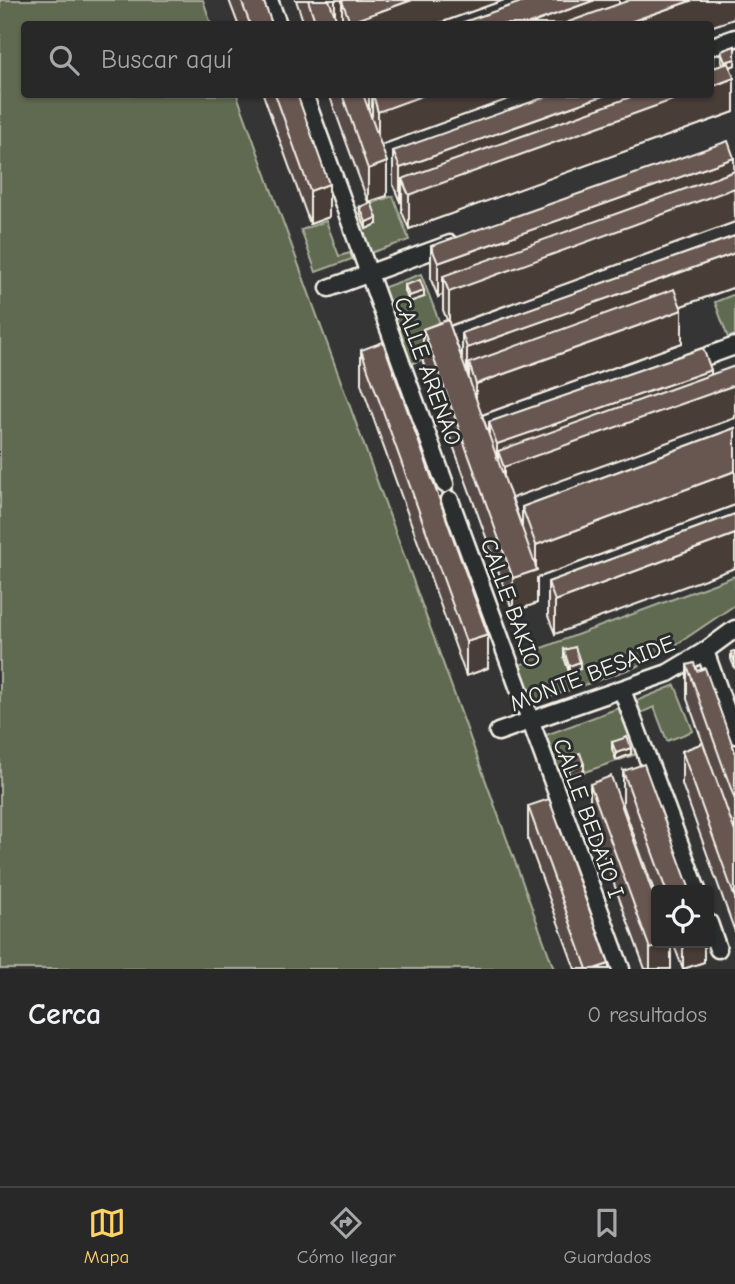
<!DOCTYPE html>
<html lang="es">
<head>
<meta charset="utf-8">
<style>
  :root { --surface:#282828; --page:#303030; --text:#f1f3f6; --muted:#a5a6a8; --line:#444445; --accent:#ffd166 }
  body { margin:0; font-family:"Comic Neue",sans-serif; background:var(--page); color:var(--text) }
  .controls { position:absolute; right:21px; bottom:21px; display:grid; overflow:hidden; border-radius:7px; box-shadow:0 2px 5px #0004 }
  .controls button { width:63px; height:63px; display:grid; place-items:center; padding:0; border:0; border-bottom:2px solid var(--line); background:var(--surface); color:var(--text); font:35px sans-serif }
  .list { margin:0; padding:0; list-style:none }
  h2 { display:flex; justify-content:space-between; align-items:center; height:91px; margin:0; padding:0 28px; font-size:30px }
  h2 small { font-size:23px; font-weight:400; color:var(--muted) }
  .icon { flex:none; width:38px; height:38px; fill:none; stroke:currentColor; stroke-width:2; stroke-linecap:round; stroke-linejoin:round }
  .map { position:relative; flex:none; width:735px; height:969px; overflow:hidden }
  .search { position:absolute; background:var(--surface); box-shadow:0 2px 5px #0004; left:21px; right:21px; top:21px; height:77px; display:flex; align-items:center; gap:18px; box-sizing:border-box; padding:0 24px; border-radius:7px; color:var(--muted); font-size:26px }
  .sheet { height:217px; background:var(--surface) }
  nav { display:flex; justify-content:space-around; align-items:center; box-sizing:border-box; height:98px; border-top:2px solid var(--line); background:var(--surface); font-size:19px; color:var(--muted) }
  nav a { display:grid; justify-items:center; gap:4px }
  nav .on { color:var(--accent) }
  .map>svg:first-child { display:block }
  .green { fill:#616a51; stroke:#aaae9c; stroke-width:2 }
  .lines { fill:none; stroke-linecap:round; stroke-linejoin:round }
  .street-casing { stroke:#f4f1e8; stroke-width:21 }
  .street { stroke:#2a2d2e; stroke-width:16 }
  .wall { fill:#594b46; stroke:#f4f1e8; stroke-width:2 }
  .shaded-wall { fill:#493d39; stroke:#f4f1e8; stroke-width:2 }
  .building { fill:#685751; stroke:#f4f1e8; stroke-width:2 }
  .labels { text-anchor:middle; stroke-width:6; stroke-linejoin:round; paint-order:stroke }
  .street-label { font-size:23px; fill:#f4f1e8; stroke:#2a2d2e }
</style>
</head>
<body>
<div class="map">
<svg width="735" height="969" viewBox="0 0 735 969">
  <rect width="100%" height="100%" fill="#363535"/>
  <filter id="ink" filterUnits="userSpaceOnUse"><feTurbulence type="fractalNoise" baseFrequency=".0143" numOctaves="2"/><feDisplacementMap in="SourceGraphic" scale="14" xChannelSelector="R" yChannelSelector="G"/><feConvolveMatrix kernelMatrix="1 2 1 2 8 2 1 2 1" color-interpolation-filters="sRGB"/></filter>
  <g filter="url(#ink)">
    <g class="green">
      <polygon points="0,0 203,0 211,24 24,24 24,94 237,95 554,969 0,969"/>
      <polygon points="393,196 409,240 370,253 354,209"/>
      <polygon points="326,221 339,256 350,253 352,259 316,272 301,230"/>
      <polygon points="421,274 450,350 410,364 382,288"/>
      <polygon points="735,294 735,335 728,338 715,302"/>
      <polygon points="735,576 735,605 652,661 533,703 519,665 531,661 528,653"/>
      <polygon points="675,685 693,731 667,741 654,707 641,713 636,701"/>
      <polygon points="621,707 637,754 562,780 546,735"/>
    </g>
    <g class="lines">
      <defs>
        <g id="street">
          <polyline points="269,0 278,24"/>
          <polyline points="710,47 735,38"/>
          <polyline points="304,94 445,484"/>
          <polyline points="329,288 450,244"/>
          <polyline points="688,363 735,346"/>
          <polyline points="450,500 621,969"/>
          <polyline points="705,651 735,735"/>
          <polyline points="622,690 697,890"/>
          <polyline points="498,732 668,673 705,651 735,629"/>
          <polyline points="709,923 718,949"/>
        </g>
      </defs>
      <use href="#street" class="street-casing"/>
      <use href="#street" class="street"/>
    </g>
    <g class="wall">
      <polygon points="229,0 263,0 272,24 238,24"/>
      <polygon points="296,0 504,0 437,24 304,24"/>
      <polygon points="735,46 735,65 730,67 734,112 409,229 402,212 402,201 400,202 393,185 393,151 714,68 723,65 721,58 721,51"/>
      <polygon points="263,94 297,94 329,217 310,224"/>
      <polygon points="329,94 522,94 381,145 387,196 368,202"/>
      <polygon points="735,171 735,222 450,326 462,358 462,333 735,236 735,287 681,306 682,343 482,415 489,434 489,422 703,348 512,498 522,527 522,507 735,428 735,505 537,578 537,603 513,612 423,362 423,329 447,320 443,310 443,294 438,297 431,280 431,246"/>
      <polygon points="360,207 377,224 366,229 360,213"/>
      <polygon points="405,285 424,297 409,302 405,291"/>
      <polygon points="361,350 488,668 466,676 361,384"/>
      <polygon points="735,514 555,634 548,616 548,582"/>
      <polygon points="564,650 580,669 569,672 564,657"/>
      <polygon points="735,651 735,669 731,659 731,652"/>
      <polygon points="687,665 697,671 735,752 735,932 682,784 682,751 703,743 687,699"/>
      <polygon points="612,742 631,754 616,760 612,749"/>
      <polygon points="565,759 584,770 569,776 565,765"/>
      <polygon points="623,771 690,890 656,890 656,896 623,805"/>
      <polygon points="590,784 671,943 671,969 645,969 590,818"/>
      <polygon points="528,806 609,969 575,969 528,840"/>
      <polygon points="673,943 704,943 704,962 683,969"/>
    </g>
    <g class="shaded-wall">
      <polygon points="335,0 410,0 342,1 342,24 335,24"/>
      <polygon points="412,0 504,0 437,24 350,24 350,22"/>
      <polygon points="595,0 619,0 619,24 529,24"/>
      <polygon points="693,0 734,0 734,19 710,27 710,24 624,24"/>
      <polygon points="714,57 714,86 734,78 734,112 409,229 409,195 402,179 402,201 400,202 400,168 608,94 710,94 710,58"/>
      <polygon points="735,59 735,65 725,69 725,62"/>
      <polygon points="369,94 372,94 372,116 369,117"/>
      <polygon points="373,94 522,94 378,146 378,112"/>
      <polygon points="734,158 735,222 449,326 449,292 443,276 443,294 438,297 438,263"/>
      <polygon points="387,162 387,196 368,202 368,169"/>
      <polygon points="329,184 329,217 310,224 310,191"/>
      <polygon points="377,218 377,224 366,229 366,222"/>
      <polygon points="735,253 735,287 475,379 469,363 469,381 467,382 467,348"/>
      <polygon points="424,291 424,297 409,302 409,296"/>
      <polygon points="682,310 682,343 476,417 476,384"/>
      <polygon points="711,370 711,393 735,385 735,418 504,501 504,467 498,451 498,477 497,478 497,444"/>
      <polygon points="735,471 735,505 537,578 537,603 513,612 513,578 536,570 536,545"/>
      <polygon points="735,534 735,568 555,634 555,601"/>
      <polygon points="488,635 488,668 466,676 466,642"/>
      <polygon points="580,662 580,669 569,672 569,666"/>
      <polygon points="631,748 631,754 616,760 616,753"/>
      <polygon points="584,764 584,770 569,776 569,770"/>
      <polygon points="666,943 671,943 671,969 650,969 650,949"/>
      <polygon points="683,943 704,943 704,962 683,969"/>
      <polygon points="609,964 609,969 594,969"/>
    </g>
    <g class="building">
      <polygon points="241,0 263,0 272,24 250,24"/>
      <polygon points="308,0 329,0 338,24 316,24"/>
      <polygon points="344,0 412,0 350,22 342,1"/>
      <polygon points="527,0 595,0 529,24 458,24"/>
      <polygon points="630,0 693,0 624,24 563,24"/>
      <polygon points="735,46 735,59 725,62 721,51"/>
      <polygon points="710,47 714,57 710,58"/>
      <polygon points="729,63 734,78 710,87 710,69"/>
      <polygon points="275,94 297,94 329,184 310,191"/>
      <polygon points="342,94 363,94 387,162 368,169"/>
      <polygon points="373,94 427,94 378,112"/>
      <polygon points="554,94 608,94 400,168 393,151"/>
      <polygon points="639,94 689,94 409,195 402,179"/>
      <polygon points="728,141 734,158 438,263 431,246"/>
      <polygon points="735,171 735,188 449,292 443,276"/>
      <polygon points="371,202 377,218 366,222 360,207"/>
      <polygon points="735,236 735,253 467,348 462,333"/>
      <polygon points="420,280 424,291 409,296 405,285"/>
      <polygon points="674,289 682,310 476,384 469,363"/>
      <polygon points="448,320 537,570 513,578 423,329"/>
      <polygon points="383,342 488,635 466,642 361,350"/>
      <polygon points="703,348 711,370 497,444 489,422"/>
      <polygon points="735,366 735,385 504,467 498,451"/>
      <polygon points="735,428 735,471 536,545 522,507"/>
      <polygon points="735,514 735,534 555,601 548,582"/>
      <polygon points="575,647 580,662 569,666 564,650"/>
      <polygon points="735,651 735,663 731,652"/>
      <polygon points="694,663 697,671 705,668 735,752 735,800 687,665"/>
      <polygon points="627,737 631,748 616,753 612,742"/>
      <polygon points="703,743 735,832 735,898 682,751"/>
      <polygon points="580,753 584,764 569,770 565,759"/>
      <polygon points="644,764 690,890 666,890 623,771"/>
      <polygon points="611,776 656,902 656,943 666,943 650,949 590,784"/>
      <polygon points="549,799 609,964 594,969 587,969 528,806"/>
    </g>
  </g>
  <g class="labels">
    <g class="street-label">
      <text transform="translate(428 371) rotate(70)" y="8">CALLE ARENAO</text>
      <text transform="translate(511 603) rotate(70)" y="8">CALLE BAKIO</text>
      <text transform="translate(592 673) rotate(-21)" y="8">MONTE BESAIDE</text>
      <text transform="translate(589 818) rotate(70)" y="8">CALLE BEDAIO I</text>
    </g>
  </g>
</svg>
<div class="controls">
<button><svg class="icon" aria-label="locate" viewBox="0 0 24 24"><circle cx="12" cy="12" r="6"/><path d="M12 2v4M12 18v4M2 12h4M18 12h4"/></svg></button>
</div>
<div class="search"><svg class="icon" aria-label="search" viewBox="0 0 24 24"><circle cx="10" cy="10" r="6"/><path d="M15 15l6 6"/></svg>Buscar aquí</div>
</div>
<section class="sheet">
<h2>Cerca<small>0 resultados</small></h2>
<ul class="list">
</ul>
</section>
<nav>
<a class="on"><svg class="icon" aria-label="map" viewBox="0 0 24 24"><path d="M3 6l6-2 6 2 6-2v14l-6 2-6-2-6 2zM9 4v14M15 6v14"/></svg>Mapa</a>
<a><svg class="icon" aria-label="directions" viewBox="0 0 24 24"><path d="M12 3l9 9-9 9-9-9zM9 14v-3h6M13 9l2 2-2 2"/></svg>Cómo llegar</a>
<a><svg class="icon" aria-label="saved" viewBox="0 0 24 24"><path d="M7 4h10v16l-5-4-5 4z"/></svg>Guardados</a>
</nav>
</body>
</html>
